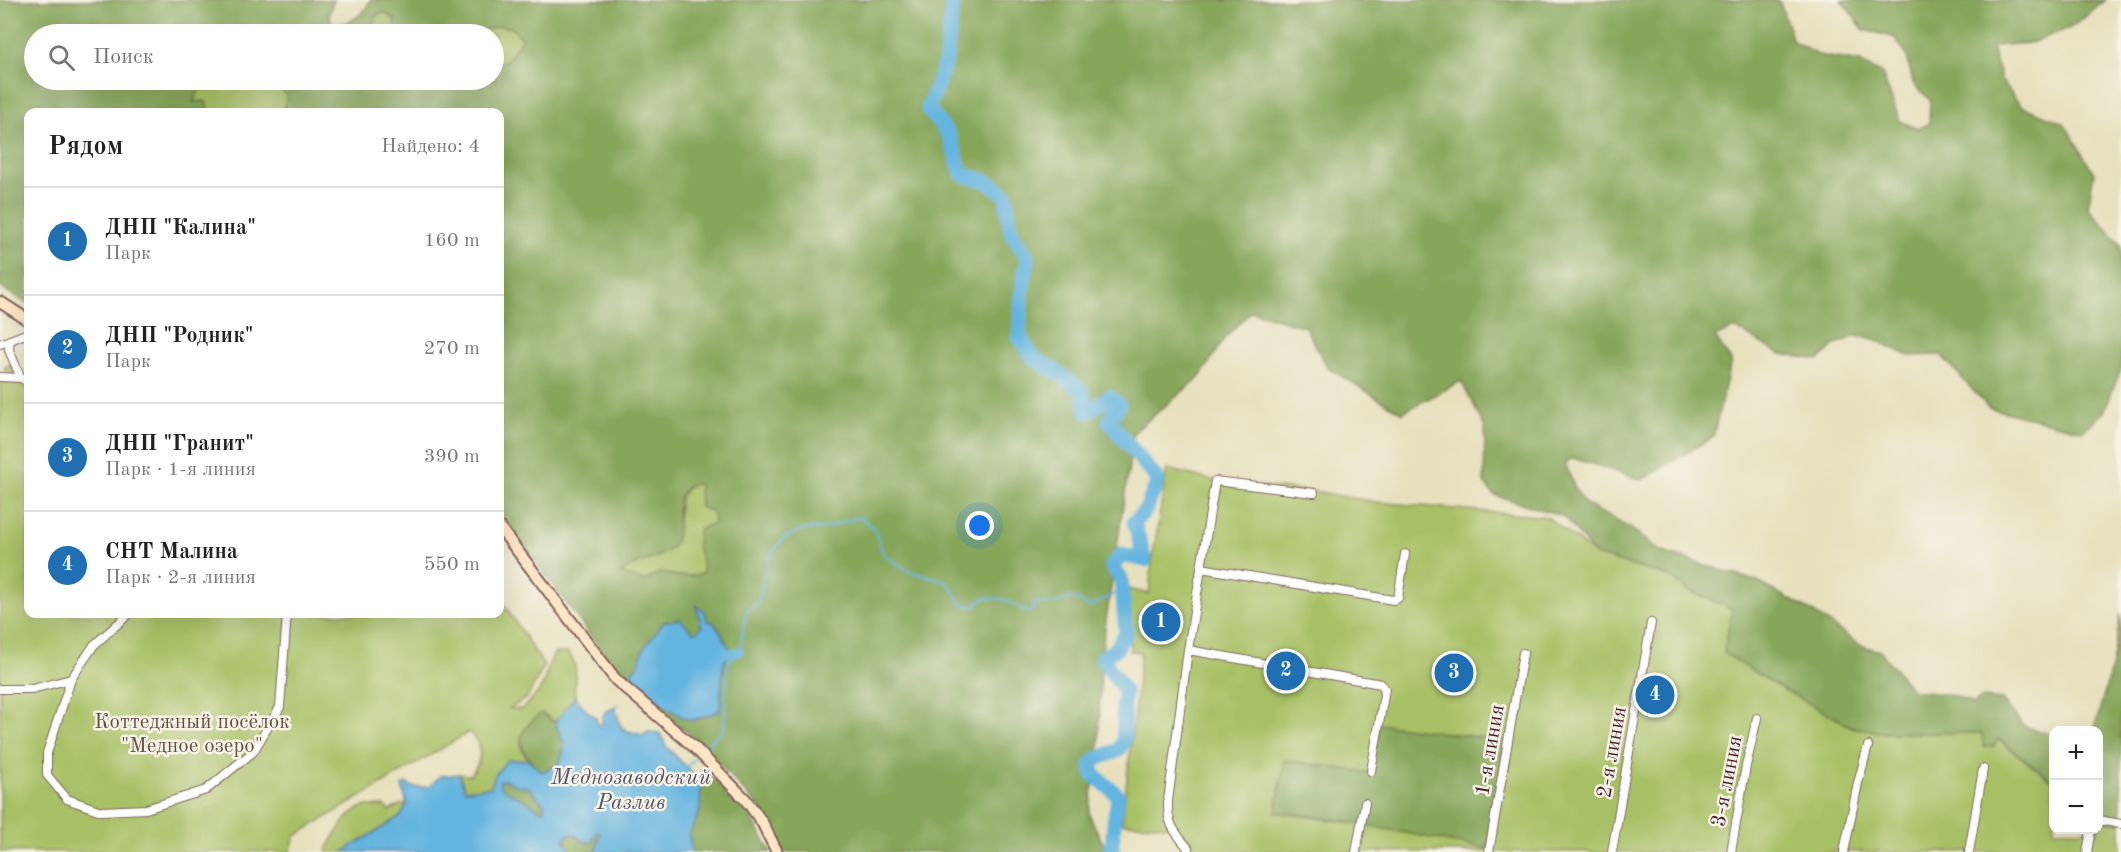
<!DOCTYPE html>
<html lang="ru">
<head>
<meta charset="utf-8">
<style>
  :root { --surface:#fff; --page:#f6f6f6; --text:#222; --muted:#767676; --line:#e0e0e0; --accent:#1f6fb2 }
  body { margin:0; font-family:"Old Standard TT",serif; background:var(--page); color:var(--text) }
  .controls { position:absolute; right:18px; bottom:18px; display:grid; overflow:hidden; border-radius:12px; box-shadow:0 6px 24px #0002 }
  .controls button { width:54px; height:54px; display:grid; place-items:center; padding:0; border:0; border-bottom:2px solid var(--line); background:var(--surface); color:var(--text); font:30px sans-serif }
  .you { position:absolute; left:980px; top:526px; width:21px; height:21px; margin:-15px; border:4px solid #fff; border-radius:50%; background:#1a73e8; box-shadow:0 0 0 9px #1a73e833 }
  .badge { display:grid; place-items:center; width:39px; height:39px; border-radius:50%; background:var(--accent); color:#fff; font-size:20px; font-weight:700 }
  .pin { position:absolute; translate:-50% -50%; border:3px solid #fff; box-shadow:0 2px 6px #0006 }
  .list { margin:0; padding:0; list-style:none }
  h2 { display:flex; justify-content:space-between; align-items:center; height:78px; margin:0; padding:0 24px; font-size:26px }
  h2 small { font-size:20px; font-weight:400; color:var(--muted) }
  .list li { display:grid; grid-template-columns:39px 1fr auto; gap:18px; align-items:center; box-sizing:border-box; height:108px; padding:0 24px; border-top:2px solid var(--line) }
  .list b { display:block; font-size:22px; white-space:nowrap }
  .list p { margin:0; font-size:20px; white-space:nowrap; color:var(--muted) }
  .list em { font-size:20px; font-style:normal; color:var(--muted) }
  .icon { flex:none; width:33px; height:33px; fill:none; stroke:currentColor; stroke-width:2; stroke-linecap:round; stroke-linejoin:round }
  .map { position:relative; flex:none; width:2121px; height:852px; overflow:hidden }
  .search { position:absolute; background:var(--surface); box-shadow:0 6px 24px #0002; left:24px; top:24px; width:480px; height:66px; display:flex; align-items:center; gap:15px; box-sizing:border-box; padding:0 21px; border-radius:33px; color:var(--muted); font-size:22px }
  .panel { position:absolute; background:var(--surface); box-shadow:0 6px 24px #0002; left:24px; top:108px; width:480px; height:510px; border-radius:12px }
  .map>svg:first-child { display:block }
  .green { fill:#a8c065; stroke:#797048; stroke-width:1.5; fill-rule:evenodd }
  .forest { fill:#86a65a; stroke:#686242; stroke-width:1.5; fill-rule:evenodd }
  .water { fill:#64b4df; stroke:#576a85; stroke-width:1.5; fill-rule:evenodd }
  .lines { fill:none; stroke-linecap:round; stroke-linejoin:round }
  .stream { stroke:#64b4df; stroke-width:2 }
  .canal { stroke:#64b4df; stroke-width:9 }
  .river { stroke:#64b4df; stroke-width:15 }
  .street-casing { stroke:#81635e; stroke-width:10 }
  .secondary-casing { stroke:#81635e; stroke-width:14 }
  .street { stroke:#fff; stroke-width:8 }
  .secondary { stroke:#fee5c5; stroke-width:10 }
  .labels { text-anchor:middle; stroke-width:5; stroke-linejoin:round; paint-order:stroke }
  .park-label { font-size:21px; fill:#664f3c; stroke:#f7f3e8 }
  .street-label { font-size:21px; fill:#4a1f2b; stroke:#f7f3e8 }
  .water-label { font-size:22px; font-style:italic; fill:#53536a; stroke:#f7f3e8 }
</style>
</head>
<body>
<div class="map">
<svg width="2121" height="852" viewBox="0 0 2121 852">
  <rect width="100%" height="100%" fill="#f7f3e8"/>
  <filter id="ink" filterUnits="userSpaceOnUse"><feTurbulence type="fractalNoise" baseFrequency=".0167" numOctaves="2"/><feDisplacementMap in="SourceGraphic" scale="12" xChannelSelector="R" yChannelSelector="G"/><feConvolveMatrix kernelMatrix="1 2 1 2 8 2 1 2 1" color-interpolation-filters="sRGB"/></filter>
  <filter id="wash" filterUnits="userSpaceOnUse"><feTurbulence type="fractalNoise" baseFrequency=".008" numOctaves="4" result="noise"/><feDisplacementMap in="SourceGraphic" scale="24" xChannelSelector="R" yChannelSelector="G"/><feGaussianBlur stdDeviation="1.35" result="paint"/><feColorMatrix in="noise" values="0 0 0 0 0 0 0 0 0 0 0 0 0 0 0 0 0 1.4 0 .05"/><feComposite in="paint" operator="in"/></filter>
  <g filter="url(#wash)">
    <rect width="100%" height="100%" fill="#e7e0bd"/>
    <g class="green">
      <circle cx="384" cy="24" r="11"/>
      <polygon points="497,26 510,27 522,38 507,61 495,64 494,67 494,34 481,34 482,31"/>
      <polygon points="201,80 277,80 287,98 283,111 284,112 210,112 205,101 192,103 202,85"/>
      <path d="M11 364 20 384 28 389V614H500V598L544 666 527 698 509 709H522C530 701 541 692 544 681 548 669 547 664 555 653H568C581 668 573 680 575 697L555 722 541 713 521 748 528 760H507L495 775 491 787 465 790 459 774 470 775C483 762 483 745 469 732L295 836 290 852H0V382H7L5 367Z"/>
      <path d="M1167 469 1215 481 1319 492 1376 502 1547 517 1596 555 1670 577 1689 591 1733 609 1772 683 1852 727 1886 733H1982L1997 739 2053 781 2054 830H2098L2099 820 2121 823V852H1188L1170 826 1122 823 1141 652 1130 651 1129 589 1149 594 1152 561ZM1285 760 1370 773 1372 826 1276 812Z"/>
      <path d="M700 483V507L713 512 714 523 708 527 697 547 702 560 703 573C687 578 677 577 661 572L644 581 619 573 639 562 660 556 677 535 680 497 689 485Z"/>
      <path d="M407 804 401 816 366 839 343 852H326C334 836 347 810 366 806 372 805 379 807 385 806L389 811 400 805Z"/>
    </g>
    <g class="forest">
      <path d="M0 0H334L329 14 332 24C349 25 364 16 370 0H1779L1793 41 1818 55 1860 62 1882 74 1900 121 1919 129 1929 123 1930 100 1913 83 1907 56 1894 37 1864 30 1841 0H2106L2072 27 2031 43 1992 46 2001 80 2021 106 2064 123 2094 173 2088 207 2121 245V369L2104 412 2083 431 1989 408 1941 355 1909 356 1874 339 1855 336 1835 345 1819 360 1780 354 1735 328 1715 337 1731 361 1713 437 1642 480 1573 458 1565 463 1575 488 1585 504 1630 528 1660 551 1756 581 1811 611 1860 645 1880 651 1912 690 1956 696 1974 704 1981 698 2002 700 2024 726 2053 735V781L1998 739 1994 747H1983L1982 733H1886L1852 727 1772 683 1724 653 1732 609 1689 591 1670 577 1596 555 1563 516 1494 495 1484 483 1485 428 1461 381 1402 413 1328 368 1305 327 1251 311 1225 338 1200 377 1134 432 1101 655 1099 744 1089 814 1107 852H782L761 809 710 754 698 741 620 676 500 513V112H283L287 98 277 80H480L482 83 485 80H494L495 64 507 61 522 38 510 27 497 26 482 31 481 34H387L394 30 395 19 384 12 375 15 373 26 377 34H382H227L208 27 204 30V34H34V80H201L202 85 193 102 205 101 210 112H28V304L0 287ZM699 484 700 507 713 512 714 523 698 530 697 547 702 560 703 573C687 578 677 577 661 572L644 581 620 573C636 562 658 560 671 548 684 536 673 510 680 497 682 493 686 490 689 485ZM696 606 705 612 707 622H713L721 633 729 648 723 666 720 711C711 713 701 719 692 720 682 721 637 685 629 676L639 663 694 633 702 627Z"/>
      <polygon points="2121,614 2121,823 2099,820 2098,730 2094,730 2111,669"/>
      <path d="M541 713 555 722 565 745 559 764 542 772C516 749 512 735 541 713Z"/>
      <polygon points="1380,724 1507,741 1488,849 1339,820 1276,812 1284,760 1370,773"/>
      <polygon points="711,777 724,789 726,798 740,803 748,812 771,852 692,852 689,835 700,810 701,782"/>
      <path d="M506 780 517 786 528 787 544 805 545 811 539 810C528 799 512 797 500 787V781Z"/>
      <polygon points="597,831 600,833 596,852 572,852 563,840 567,835 575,834 581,840"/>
    </g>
    <g class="water">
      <path d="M696 605 705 612 707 621 713 622 721 633 729 648 723 666 720 711C711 713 701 719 692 720 681 721 638 685 629 676L639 663 643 649 664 622 680 619 694 633 702 627Z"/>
      <path d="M575 697 589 713 595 716 598 724 601 726 604 713 615 707 621 727 628 731 643 735 648 732 660 733 666 746 701 782 700 810 689 835 692 852H596L600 833 597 831 591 843 581 840 575 834 567 835 564 840 572 852H343L401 816 407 804 402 786 406 783 411 787H429L440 776 459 774 465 790 491 787 495 775 507 760H528L542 772 559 765 565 745 555 722ZM506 780 517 786 528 787 544 804 545 810H539C528 799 512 797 500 786V781Z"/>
    </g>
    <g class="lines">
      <g class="stream">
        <polyline points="615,707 618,704"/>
        <path d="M703 750 724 728 728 662 739 652 747 610 758 603C766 574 765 543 797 532 805 528 816 530 825 528 837 525 848 519 861 517L875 530 883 554 911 572 946 581 957 595 960 603 967 606H976L983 598 1005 599 1026 612 1033 610V603C1038 601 1042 604 1047 604 1070 603 1065 589 1089 607L1122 590"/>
        <polyline points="686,767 697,756"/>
      </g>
      <polyline class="canal" points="715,654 739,652"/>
      <path class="river" d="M953 0 946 60 928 109 949 135 962 174 988 182 1006 195 1011 232 1028 257 1022 293 1019 337 1035 359 1060 374 1082 391 1087 412 1110 397 1119 405 1109 421 1158 480 1146 510 1134 522 1145 560 1121 555 1112 566 1121 579 1126 633 1116 649 1102 658 1121 685 1125 694 1123 704 1124 740 1119 750 1096 759 1091 765 1094 775 1118 795C1118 803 1116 809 1115 816 1113 827 1114 836 1111 847L1114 852"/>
    </g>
  </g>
  <g filter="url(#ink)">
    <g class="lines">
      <defs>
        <g id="street">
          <polyline points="10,340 9,350 21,378"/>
          <polyline points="0,344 28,333"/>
          <polyline points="0,377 21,378 28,382"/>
          <polyline points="1201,568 1393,600 1398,598 1405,554"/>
          <polyline points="129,614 94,645 71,679 47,753 47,775 67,799 101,811 146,809 206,790 253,752 280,707 287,614"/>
          <polyline points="1188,650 1381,684 1385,689 1371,771"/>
          <polyline points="0,689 32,689 71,679"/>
          <polyline points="2098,820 2121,824"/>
          <path d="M1188 852V848C1174 831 1167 824 1168 801L1188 650 1215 481 1314 493"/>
          <polyline points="1356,852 1365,803"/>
          <polyline points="1489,852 1523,653"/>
          <polyline points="1612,852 1651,623"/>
          <polyline points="1731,852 1746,766 1757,718"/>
          <polyline points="1844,852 1858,783 1868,746"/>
          <polyline points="1969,852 1983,769"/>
          <polyline points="2087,852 2091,830"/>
        </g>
        <g id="secondary">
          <polyline points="0,302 28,320"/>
          <polyline points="500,528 616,680 694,747 746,800 762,822 777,852"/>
        </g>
      </defs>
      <use href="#street" class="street-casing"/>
      <use href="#secondary" class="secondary-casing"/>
      <use href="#street" class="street"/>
      <use href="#secondary" class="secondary"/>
    </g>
  </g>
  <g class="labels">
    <g class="park-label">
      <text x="192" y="728">Коттеджный посёлок<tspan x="192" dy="24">"Медное озеро"</tspan></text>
    </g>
    <g class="street-label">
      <text transform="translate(1489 750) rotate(-80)" y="7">1-я линия</text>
      <text transform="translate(1611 752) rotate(-80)" y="7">2-я линия</text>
      <text transform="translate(1726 781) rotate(-79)" y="7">3-я линия</text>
    </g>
    <g class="water-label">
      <text x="631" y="784">Меднозаводский<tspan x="631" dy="25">Разлив</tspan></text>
    </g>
  </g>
</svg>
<div class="controls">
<button>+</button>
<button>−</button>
</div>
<div class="you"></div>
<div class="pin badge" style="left:1161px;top:622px">1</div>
<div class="pin badge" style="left:1286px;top:671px">2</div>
<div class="pin badge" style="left:1454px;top:673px">3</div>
<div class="pin badge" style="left:1655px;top:695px">4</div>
<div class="search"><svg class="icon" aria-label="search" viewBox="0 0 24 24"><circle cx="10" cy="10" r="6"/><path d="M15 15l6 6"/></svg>Поиск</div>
<section class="panel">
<h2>Рядом<small>Найдено: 4</small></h2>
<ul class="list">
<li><span class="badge">1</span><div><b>ДНП &quot;Калина&quot;</b><p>Парк</p></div><em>160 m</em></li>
<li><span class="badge">2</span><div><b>ДНП &quot;Родник&quot;</b><p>Парк</p></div><em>270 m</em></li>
<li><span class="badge">3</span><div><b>ДНП &quot;Гранит&quot;</b><p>Парк · 1-я линия</p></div><em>390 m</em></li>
<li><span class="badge">4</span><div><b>СНТ Малина</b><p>Парк · 2-я линия</p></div><em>550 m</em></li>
</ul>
</section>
</div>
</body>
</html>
